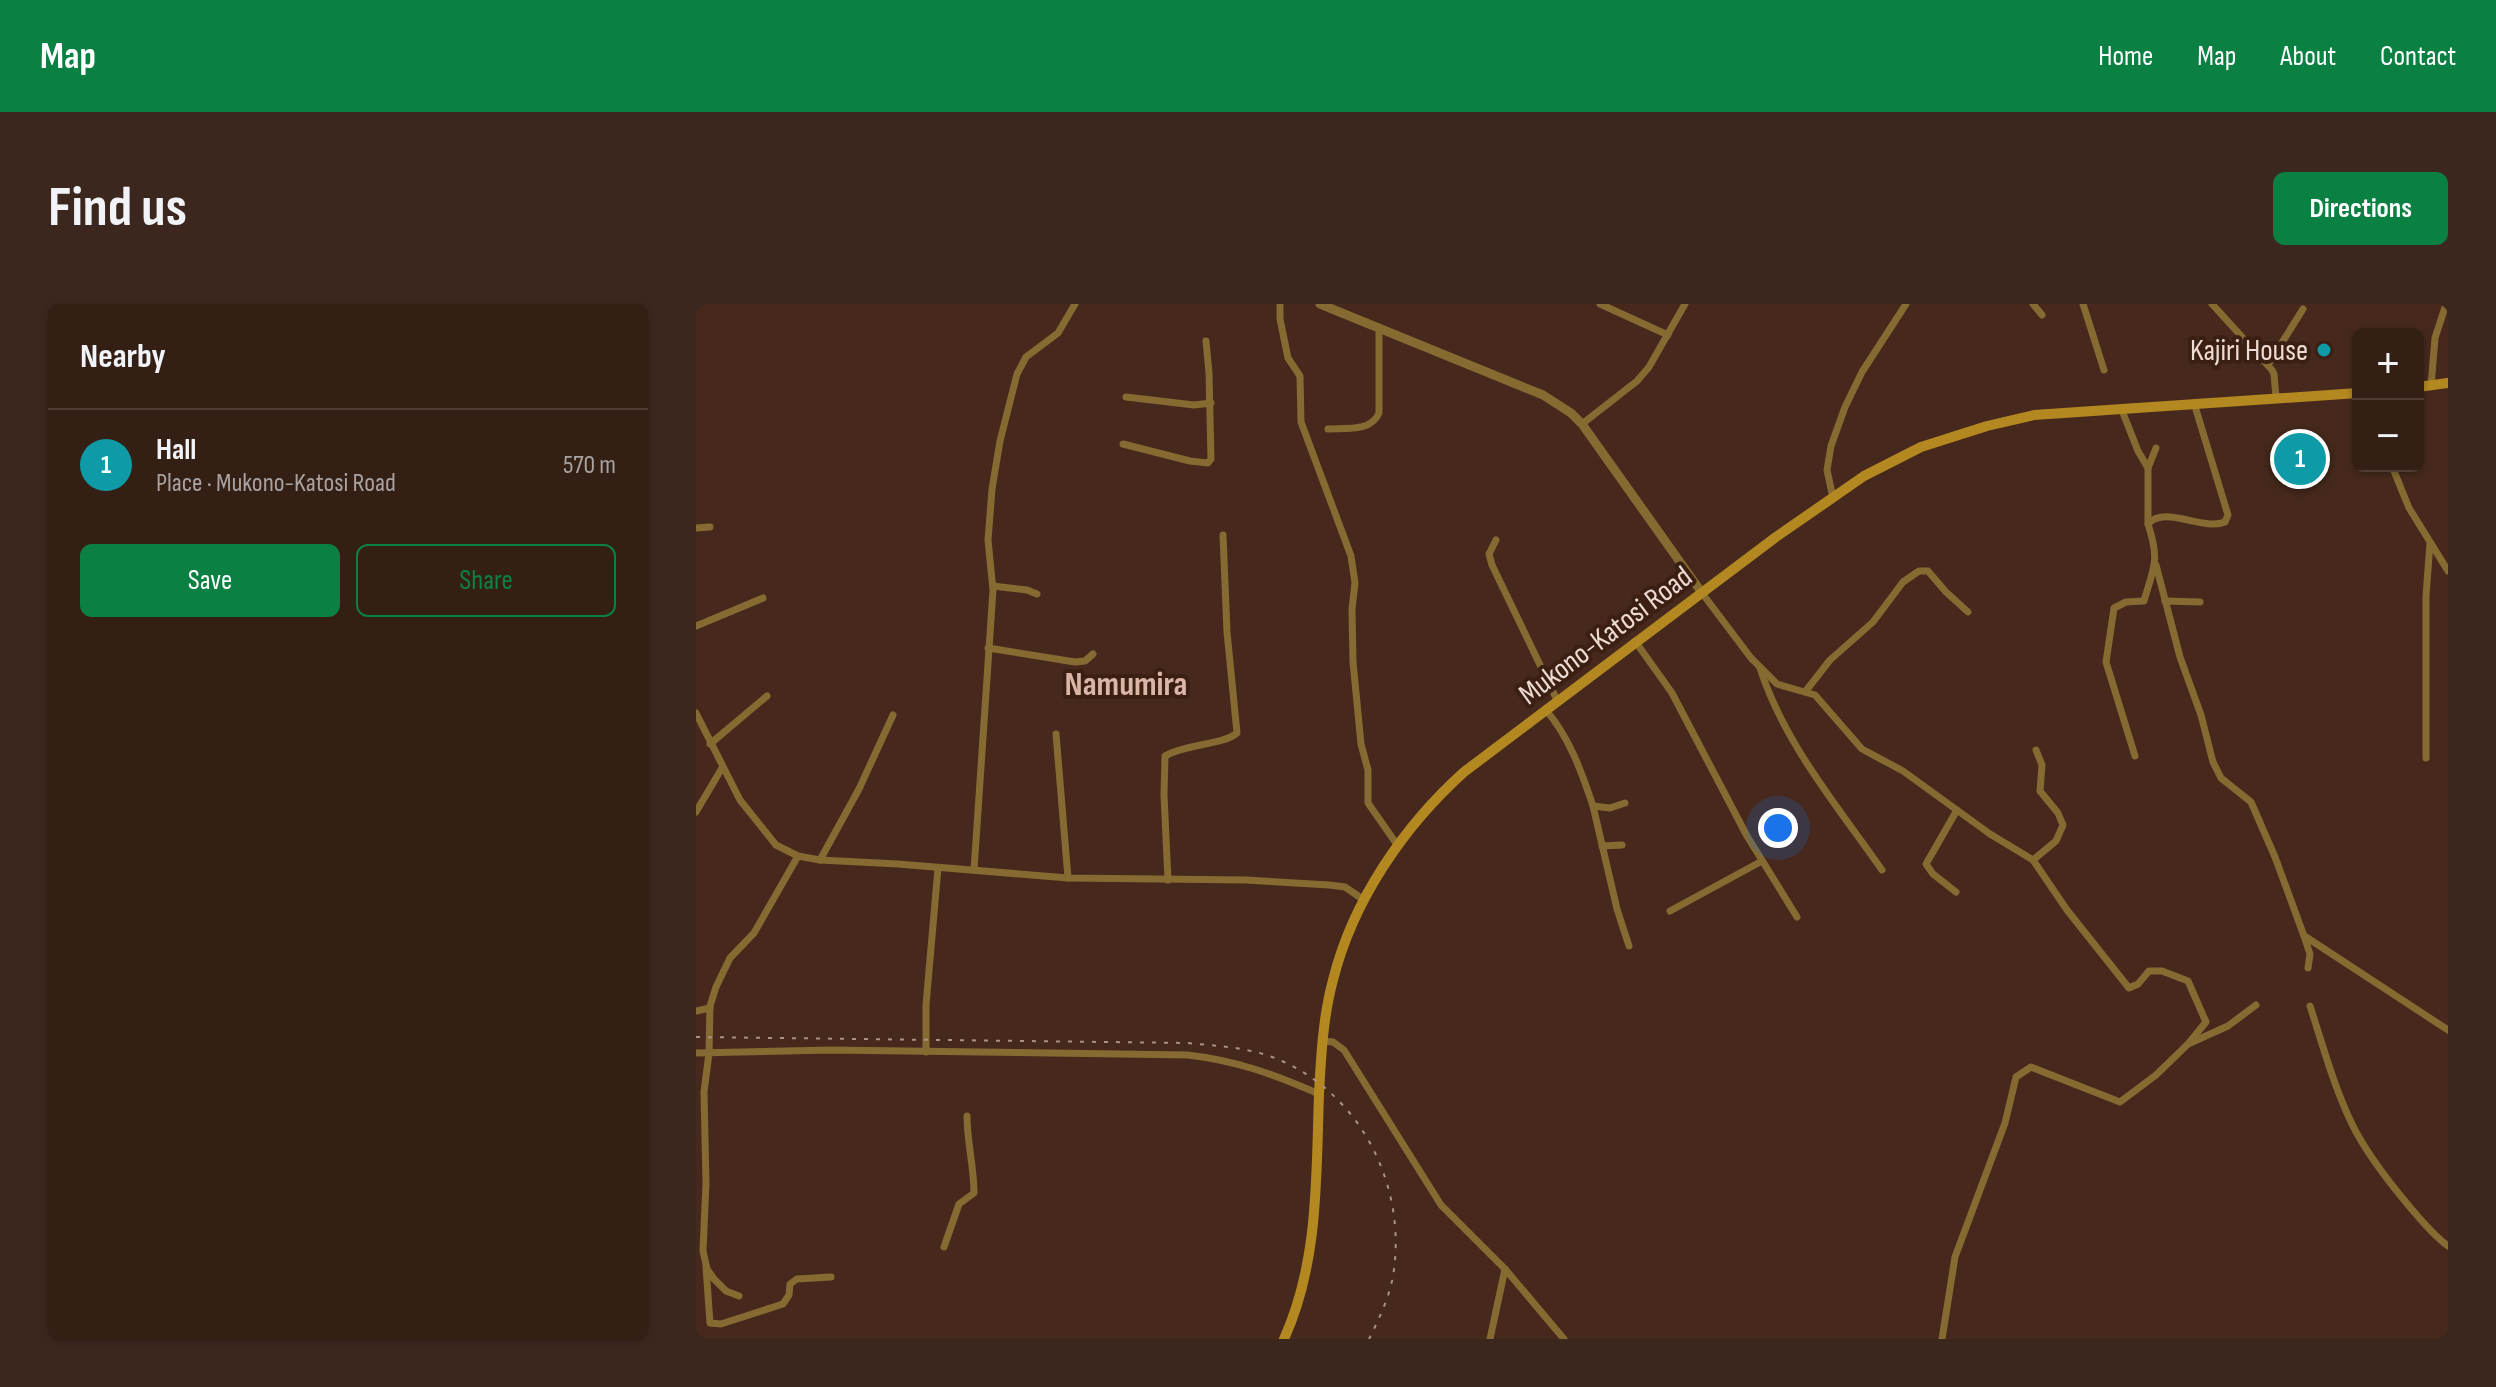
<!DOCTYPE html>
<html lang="en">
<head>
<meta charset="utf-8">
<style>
  :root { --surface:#341f15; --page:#3c271e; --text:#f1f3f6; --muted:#a9a2a0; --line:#4e3d34; --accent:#0b8043 }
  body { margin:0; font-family:"Sofia Sans Condensed",sans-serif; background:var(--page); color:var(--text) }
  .controls { position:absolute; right:24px; top:24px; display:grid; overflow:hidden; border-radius:12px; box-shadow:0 2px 6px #0004 }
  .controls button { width:72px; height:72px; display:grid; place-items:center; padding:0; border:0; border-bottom:2px solid var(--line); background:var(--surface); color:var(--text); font:40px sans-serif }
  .you { position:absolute; left:1082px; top:524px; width:28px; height:28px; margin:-20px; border:6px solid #fff; border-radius:50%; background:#1a73e8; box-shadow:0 0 0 12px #1a73e833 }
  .badge { display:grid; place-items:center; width:52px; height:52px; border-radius:50%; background:var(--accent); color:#fff; font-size:26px; font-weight:700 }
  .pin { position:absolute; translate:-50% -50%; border:4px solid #fff; box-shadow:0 2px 8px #0006 }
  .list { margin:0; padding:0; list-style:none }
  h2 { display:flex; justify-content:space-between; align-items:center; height:104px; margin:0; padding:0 32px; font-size:34px }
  h2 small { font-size:26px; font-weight:400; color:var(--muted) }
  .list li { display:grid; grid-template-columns:52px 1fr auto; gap:24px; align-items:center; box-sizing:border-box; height:112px; padding:0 32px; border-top:2px solid var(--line) }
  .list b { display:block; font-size:30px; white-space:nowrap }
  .list p { margin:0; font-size:26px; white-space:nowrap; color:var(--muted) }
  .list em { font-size:26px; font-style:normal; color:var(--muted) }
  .actions { display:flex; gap:16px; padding:24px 32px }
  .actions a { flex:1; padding:18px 0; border:2px solid var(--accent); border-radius:12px; text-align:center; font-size:28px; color:var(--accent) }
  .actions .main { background:var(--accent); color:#fff }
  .map { position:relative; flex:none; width:1752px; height:1035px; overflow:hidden; border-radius:12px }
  header { display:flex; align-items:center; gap:48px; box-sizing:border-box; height:112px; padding:0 40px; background:var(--accent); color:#fff }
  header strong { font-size:38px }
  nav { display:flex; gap:44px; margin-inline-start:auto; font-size:28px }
  .intro { display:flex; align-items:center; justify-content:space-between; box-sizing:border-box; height:192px; padding:0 48px }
  h1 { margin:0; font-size:56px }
  .button { padding:20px 36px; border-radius:12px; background:var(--accent); color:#fff; font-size:28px; font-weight:700 }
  main { display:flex; gap:48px; padding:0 48px }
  aside { flex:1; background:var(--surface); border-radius:12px; box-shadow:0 2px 6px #0004 }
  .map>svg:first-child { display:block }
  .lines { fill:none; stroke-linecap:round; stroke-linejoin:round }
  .minor { stroke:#856a31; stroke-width:7 }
  .tertiary { stroke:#856a31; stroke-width:9 }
  .secondary { stroke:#b48821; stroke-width:10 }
  .rail { stroke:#a99288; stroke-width:2; stroke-dasharray:4 8; stroke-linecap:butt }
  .culture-dot { fill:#0f9aa8; stroke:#3b1f13; stroke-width:3 }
  .labels { text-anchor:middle; stroke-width:8; stroke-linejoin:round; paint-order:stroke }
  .poi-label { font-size:30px; fill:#eedbd3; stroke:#3b1f13; text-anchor:end }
  .street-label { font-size:30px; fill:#eedbd3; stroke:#3b1f13 }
  .quarter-label { font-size:34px; font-weight:bold; fill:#dab6a6; stroke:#3b1f13 }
</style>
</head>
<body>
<header>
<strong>Map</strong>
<nav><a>Home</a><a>Map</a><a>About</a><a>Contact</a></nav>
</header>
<div class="intro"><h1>Find us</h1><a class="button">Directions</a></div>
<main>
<aside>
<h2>Nearby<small></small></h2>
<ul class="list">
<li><span class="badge" style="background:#0f9aa8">1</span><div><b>Hall</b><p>Place · Mukono-Katosi Road</p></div><em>570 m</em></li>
</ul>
<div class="actions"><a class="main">Save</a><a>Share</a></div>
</aside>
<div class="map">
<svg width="1752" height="1035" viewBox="0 0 1752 1035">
  <rect width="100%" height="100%" fill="#46291c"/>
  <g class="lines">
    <g class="minor">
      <polyline points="584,0 584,15 592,54 604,72 605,118 655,252 659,279 656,305 657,358 665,440 672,466 672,499 702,542"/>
      <polyline points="904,0 972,31"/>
      <polyline points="1337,0 1346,11"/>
      <polyline points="1387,0 1408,66"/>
      <polyline points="1516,0 1576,66 1578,70 1580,94"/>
      <polyline points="1572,61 1607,5"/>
      <polyline points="1735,82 1739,34 1750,0"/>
      <polyline points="430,93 498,101 515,99"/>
      <polyline points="1425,104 1442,147 1452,164"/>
      <polyline points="886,120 941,77 953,63 989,0"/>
      <path d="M632 125C650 124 675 128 683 109V23"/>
      <polyline points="427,140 494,157 512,159 515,155 513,69 510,37"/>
      <polyline points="1696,162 1713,204 1752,267"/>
      <polyline points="1137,194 1131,166 1135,142 1149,103 1166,68 1210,0"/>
      <polyline points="1452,220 1452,164 1460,144"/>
      <polyline points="0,224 14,223"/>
      <polyline points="800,236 793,250 796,261 861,396"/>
      <polyline points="1460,261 1484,353 1505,411 1517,458 1525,474 1555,498 1579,553 1608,632 1614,650 1612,664"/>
      <polyline points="297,282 331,286 341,290"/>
      <polyline points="1006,289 1055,354 1081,380 1119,391 1166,445 1207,467 1294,530 1337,556 1371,606 1433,684 1442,680 1453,667 1466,667 1492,677 1510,718 1492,740"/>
      <polyline points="1469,297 1504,298"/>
      <polyline points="0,322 67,294"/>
      <polyline points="939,337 976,389 1051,532 1101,613"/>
      <polyline points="292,344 379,358 389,357 397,350"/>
      <path d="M1064 364C1088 439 1142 503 1186 566"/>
      <polyline points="1109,388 1134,356 1177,318 1207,278 1223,267 1232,267 1250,288 1272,308"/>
      <path d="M849 405C873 432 886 469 897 502"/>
      <polyline points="0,409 44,496 80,541 102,552 124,556 202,560 372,574 550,576 633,581 649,583 668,596"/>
      <polyline points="360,430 372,574"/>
      <polyline points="14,440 71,392"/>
      <path d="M1439 452 1410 358 1418 304 1430 298 1448 297C1458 262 1464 257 1452 220 1469 201 1506 227 1529 218L1532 211 1498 99"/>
      <polyline points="1730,454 1730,292 1734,239"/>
      <polyline points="929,499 914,504 897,502 921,605 933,642"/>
      <polyline points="0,508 26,464"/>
      <polyline points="906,542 926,541"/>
      <polyline points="124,556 163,485 197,411"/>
      <polyline points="1337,556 1360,537 1367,521 1362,509 1344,487 1346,461 1340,446"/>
      <polyline points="278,566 297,286 292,236 296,185 304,137 321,70 330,53 362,29 379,0"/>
      <path d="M472 576 468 491 469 452C489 440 527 441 541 429L531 328 527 231"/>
      <polyline points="1260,588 1237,570 1230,560 1261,506"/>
      <polyline points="974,607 1066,557"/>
      <polyline points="1610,633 1752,726"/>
      <path d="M1614 702C1627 742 1638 783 1656 820 1670 849 1692 877 1713 902 1725 916 1737 931 1752 942"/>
      <polyline points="0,707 14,704"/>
      <polyline points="627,737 637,738 648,746 745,901 809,965 868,1035"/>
      <polyline points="230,748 230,701 242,564"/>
      <path d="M0 749 135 746 492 751C542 757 577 770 623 790"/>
      <path d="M248 943 263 900 278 889C278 863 271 838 271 812"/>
      <polyline points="10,963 14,1019 25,1020 87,1000 93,991 94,980 101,975 135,973"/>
      <polyline points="43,992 30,987 18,975 11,965 7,947 10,879 8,788 13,749 14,702 20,683 34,654 58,629 102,552"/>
      <polyline points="794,1035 809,965"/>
      <polyline points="1246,1035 1259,953 1309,819 1320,773 1335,763 1424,798 1460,771 1492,740 1532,722 1560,701"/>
    </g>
    <polyline class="tertiary" points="624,0 847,91 875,109 886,120 1006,289"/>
    <g class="secondary">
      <polyline points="1722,83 1752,79"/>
      <path d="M588 1035C623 958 620 873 623 790 625 752 627 713 637 676 657 596 708 522 768 468L1080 233 1168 172 1225 143 1291 122 1338 111 1662 89"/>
    </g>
    <path class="rail" d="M0 733 492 739C521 742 549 743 576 753 664 786 712 882 697 972 693 994 683 1015 673 1035"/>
  </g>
  <circle class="culture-dot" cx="1628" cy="46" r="8"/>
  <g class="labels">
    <g class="poi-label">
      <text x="1612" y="56">Kajiri House</text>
    </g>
    <g class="street-label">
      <text transform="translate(909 331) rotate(-37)" y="10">Mukono-Katosi Road</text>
    </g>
    <g class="quarter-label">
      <text x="430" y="391">Namumira</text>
    </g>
  </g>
</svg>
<div class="controls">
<button>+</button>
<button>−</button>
</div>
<div class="you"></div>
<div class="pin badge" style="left:1604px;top:155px;background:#0f9aa8">1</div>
</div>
</main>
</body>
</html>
